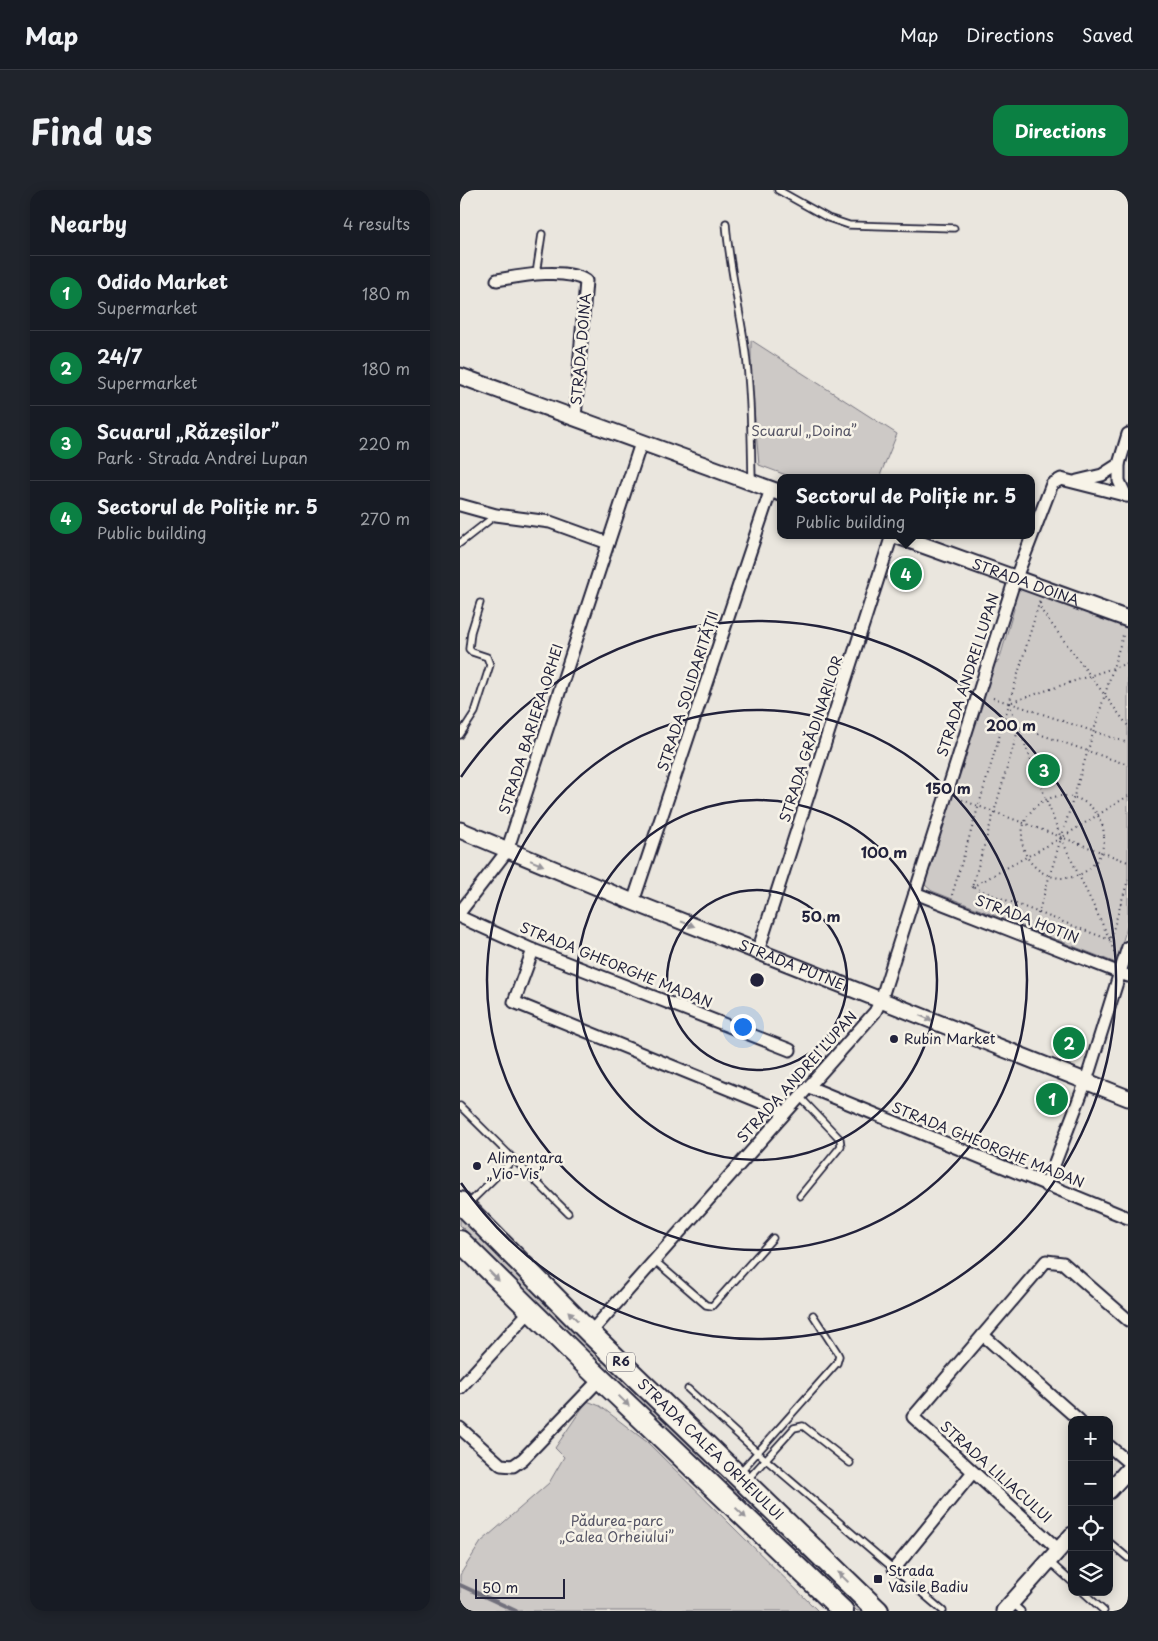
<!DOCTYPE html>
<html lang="en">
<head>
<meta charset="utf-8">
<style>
  :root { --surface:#171b24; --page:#20242c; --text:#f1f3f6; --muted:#9ea1a6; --line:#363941; --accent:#0b8043 }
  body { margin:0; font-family:"Playpen Sans",sans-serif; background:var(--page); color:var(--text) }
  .controls { position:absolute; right:15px; bottom:15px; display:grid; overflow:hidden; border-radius:10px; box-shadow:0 2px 12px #0003 }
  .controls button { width:45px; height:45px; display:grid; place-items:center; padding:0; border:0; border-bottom:1px solid var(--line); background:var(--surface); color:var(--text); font:25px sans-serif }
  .scale { position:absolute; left:15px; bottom:12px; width:90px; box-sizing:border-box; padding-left:5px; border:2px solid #22223b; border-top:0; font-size:14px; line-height:18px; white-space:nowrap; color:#22223b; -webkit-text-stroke:4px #f7f3e8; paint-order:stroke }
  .you { position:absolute; left:282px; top:836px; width:18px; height:18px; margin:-12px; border:4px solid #fff; border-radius:50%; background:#1a73e8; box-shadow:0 0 0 8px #1a73e833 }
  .badge { display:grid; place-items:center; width:32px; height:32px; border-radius:50%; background:var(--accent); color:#fff; font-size:16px; font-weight:700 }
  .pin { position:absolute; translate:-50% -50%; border:2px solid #fff; box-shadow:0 1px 5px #0006 }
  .popup { position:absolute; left:317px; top:284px; width:258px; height:65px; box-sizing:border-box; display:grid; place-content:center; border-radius:10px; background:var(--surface); filter:drop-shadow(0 1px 4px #0005); font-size:16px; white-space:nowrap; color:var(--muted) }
  .popup b { font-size:19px; color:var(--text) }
  .popup::after { content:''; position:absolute; left:50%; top:100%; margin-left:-10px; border:10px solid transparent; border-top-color:var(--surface) }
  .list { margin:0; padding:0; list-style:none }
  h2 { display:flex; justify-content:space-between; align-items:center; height:65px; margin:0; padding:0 20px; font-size:21px }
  h2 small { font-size:16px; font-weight:400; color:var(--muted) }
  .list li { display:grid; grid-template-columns:32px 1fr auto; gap:15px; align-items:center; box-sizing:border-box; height:75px; padding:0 20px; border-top:1px solid var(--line) }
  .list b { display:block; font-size:19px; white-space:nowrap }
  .list p { margin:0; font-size:16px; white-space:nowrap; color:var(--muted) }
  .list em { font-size:16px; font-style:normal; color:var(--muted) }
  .icon { flex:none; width:28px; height:28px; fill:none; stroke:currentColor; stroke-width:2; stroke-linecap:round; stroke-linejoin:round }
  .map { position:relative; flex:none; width:668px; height:1421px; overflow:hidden; border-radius:15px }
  header { display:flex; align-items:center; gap:30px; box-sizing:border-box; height:70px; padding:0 25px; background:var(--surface); border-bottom:1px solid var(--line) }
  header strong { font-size:24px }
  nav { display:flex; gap:28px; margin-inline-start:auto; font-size:18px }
  .intro { display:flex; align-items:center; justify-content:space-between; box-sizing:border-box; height:120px; padding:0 30px }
  h1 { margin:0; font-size:35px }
  .button { padding:12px 22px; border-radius:15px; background:var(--accent); color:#fff; font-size:18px; font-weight:700 }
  main { display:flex; gap:30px; padding:0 30px }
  aside { flex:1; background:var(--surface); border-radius:15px; box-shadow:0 2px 12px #0003 }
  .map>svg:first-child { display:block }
  .green { fill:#cdc9c6; stroke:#787680 }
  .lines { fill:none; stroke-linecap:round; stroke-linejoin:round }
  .stream { stroke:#716f7b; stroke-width:4 }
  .lane-casing { stroke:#22223b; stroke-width:9 }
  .street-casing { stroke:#22223b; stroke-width:15 }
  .secondary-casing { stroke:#22223b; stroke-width:19 }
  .highway-casing { stroke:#22223b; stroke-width:24 }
  .path { stroke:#22223b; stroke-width:2; stroke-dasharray:1 4; stroke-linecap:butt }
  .lane { stroke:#f7f3e8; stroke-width:5.5 }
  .street { stroke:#f7f3e8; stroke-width:11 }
  .secondary { stroke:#f7f3e8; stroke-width:15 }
  .highway { stroke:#f7f3e8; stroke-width:20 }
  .oneway { fill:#97959a }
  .ring { fill:none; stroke:#22223b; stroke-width:2.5 }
  .poi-dot { fill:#22223b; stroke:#f7f3e8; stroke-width:2 }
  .labels { text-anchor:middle; stroke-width:5; stroke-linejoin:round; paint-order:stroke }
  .shield { fill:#f7f3e8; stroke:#62616f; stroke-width:1 }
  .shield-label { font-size:12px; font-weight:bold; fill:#22223b }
  .street-label { font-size:14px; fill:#22223b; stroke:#f7f3e8 }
  .park-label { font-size:14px; fill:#555465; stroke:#f7f3e8 }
  .poi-label { font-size:14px; fill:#22223b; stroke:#f7f3e8; text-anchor:start }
  .centre { fill:#22223b; stroke:#f7f3e8; stroke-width:2.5 }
  .ring-label { font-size:15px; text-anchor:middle; font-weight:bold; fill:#22223b; stroke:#f7f3e8; stroke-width:5; stroke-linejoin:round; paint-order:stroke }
</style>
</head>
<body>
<header>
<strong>Map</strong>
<nav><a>Map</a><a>Directions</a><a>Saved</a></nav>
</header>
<div class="intro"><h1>Find us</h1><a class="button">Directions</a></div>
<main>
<aside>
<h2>Nearby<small>4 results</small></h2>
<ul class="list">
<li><span class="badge">1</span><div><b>Odido Market</b><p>Supermarket</p></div><em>180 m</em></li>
<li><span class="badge">2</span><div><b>24/7</b><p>Supermarket</p></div><em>180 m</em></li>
<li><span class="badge">3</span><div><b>Scuarul „Răzeșilor”</b><p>Park · Strada Andrei Lupan</p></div><em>220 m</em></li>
<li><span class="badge">4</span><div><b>Sectorul de Poliție nr. 5</b><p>Public building</p></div><em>270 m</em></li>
</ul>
</aside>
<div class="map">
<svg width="668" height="1421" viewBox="0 0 668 1421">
  <rect width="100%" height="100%" fill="#eae6de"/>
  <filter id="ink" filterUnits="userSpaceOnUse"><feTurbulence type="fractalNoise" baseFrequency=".02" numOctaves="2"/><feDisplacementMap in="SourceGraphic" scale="10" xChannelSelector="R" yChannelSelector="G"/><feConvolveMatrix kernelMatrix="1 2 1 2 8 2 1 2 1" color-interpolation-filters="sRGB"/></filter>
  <g filter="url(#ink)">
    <g class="green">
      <polygon points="291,150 437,244 419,288 334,288 299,275 291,185"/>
      <polygon points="560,398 668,436 668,734 656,773 472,701 465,695 466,685 532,475 539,471 554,419 551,411 555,401"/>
      <polygon points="0,1026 140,1165 135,1169 0,1035"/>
      <polygon points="145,1170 303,1324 299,1327 140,1174"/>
      <polygon points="127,1211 140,1216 187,1252 358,1421 0,1421 0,1385 21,1352 89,1293 104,1267 95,1258"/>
      <polygon points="330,1347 406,1421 397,1421 325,1352"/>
    </g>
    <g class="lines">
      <polyline class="stream" points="0,1395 56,1421"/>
      <defs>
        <g id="lane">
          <polyline points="318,0 368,28 389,35 494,38"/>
          <path d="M266 33C269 73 278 111 284 150 291 196 291 243 292 290"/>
          <polyline points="76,84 82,44"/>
          <polyline points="0,353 36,325"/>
          <polyline points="0,545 15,522 30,475 27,467 12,462 9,459 11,442 20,413"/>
          <polyline points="0,916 108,1023"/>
          <polyline points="340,1006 381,956 380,949 340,907"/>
          <polyline points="7,1015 54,969"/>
          <polyline points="194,1070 246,1115 252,1116 313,1048"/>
          <polyline points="228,1199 297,1262 483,1421"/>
          <polyline points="280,1282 377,1173 379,1166 377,1162 353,1125"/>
          <polyline points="288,1289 334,1238 343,1236 390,1273"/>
          <polyline points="649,1352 668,1368"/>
          <polyline points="590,1372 612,1392"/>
          <polyline points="623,1402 644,1421"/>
          <polyline points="553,1414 561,1421"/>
        </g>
        <g id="street">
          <path d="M37 90C60 86 106 77 126 91L115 228"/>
          <polyline points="659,274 659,291 666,306"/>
          <polyline points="617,291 642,285 659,274 668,244"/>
          <polyline points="0,315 36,325 90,332 148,353"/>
          <polyline points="455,703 668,786"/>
          <polyline points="173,712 311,299"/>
          <polyline points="0,722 47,661 181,253"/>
          <polyline points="0,727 73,760 330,860"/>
          <polyline points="73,760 54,812 325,922"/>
          <polyline points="298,761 432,345"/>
          <polyline points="349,897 668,1028"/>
          <polyline points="586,996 626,891 668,757"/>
          <polyline points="130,1143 415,822 421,810 552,398 592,294 601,289 668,306"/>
          <polyline points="523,1145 619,1230"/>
          <polyline points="0,1198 70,1121"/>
          <polyline points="0,1238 41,1275 53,1276 63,1269 140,1189"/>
          <polyline points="649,1256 668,1272"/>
          <polyline points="599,1360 453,1227 586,1071 603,1073 668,1130"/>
          <polyline points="434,1379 513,1282"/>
        </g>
        <g id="secondary">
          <polyline points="0,186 321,303"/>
          <path id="s1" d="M435 345 668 429"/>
          <path id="s2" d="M0 640 173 712 668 908"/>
          <polyline points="649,1301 668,1280"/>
          <polyline points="544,1421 612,1345"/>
        </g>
        <g id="highway">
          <path id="s3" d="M0 1012 130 1143 418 1421"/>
          <polyline points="0,1051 129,1178 383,1421"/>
        </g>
      </defs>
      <use href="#lane" class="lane-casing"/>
      <use href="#street" class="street-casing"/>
      <use href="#secondary" class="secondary-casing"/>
      <use href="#highway" class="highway-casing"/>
      <g class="path">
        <polyline points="580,413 581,420 668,536"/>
        <polyline points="533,508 549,513 668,473"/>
        <polyline points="549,513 601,648 650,750"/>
        <polyline points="550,513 668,553"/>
        <circle cx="603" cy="647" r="41"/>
        <polyline points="502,610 668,672"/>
        <polyline points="512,697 601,648 668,606"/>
        <polyline points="492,705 580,410"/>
        <polyline points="578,724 664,442"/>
        <polyline points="650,750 512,697 559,537 668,575"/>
        <polyline points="654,762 650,750 668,690"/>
      </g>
      <use href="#lane" class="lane"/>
      <use href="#street" class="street"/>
      <use href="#secondary" class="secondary"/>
      <use href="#highway" class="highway"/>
    </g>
    <defs><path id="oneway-solid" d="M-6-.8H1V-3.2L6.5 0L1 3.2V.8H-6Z" transform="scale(1.25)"/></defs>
    <g class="oneway">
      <use href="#oneway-solid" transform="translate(77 673) rotate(22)"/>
      <use href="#oneway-solid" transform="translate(228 734) rotate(21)"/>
      <use href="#oneway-solid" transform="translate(466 828) rotate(22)"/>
      <use href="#oneway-solid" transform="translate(34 1086) rotate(45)"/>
      <use href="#oneway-solid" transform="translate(113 1126) rotate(-135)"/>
      <use href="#oneway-solid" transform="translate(164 1211) rotate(44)"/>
      <use href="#oneway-solid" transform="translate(281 1323) rotate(44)"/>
      <use href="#oneway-solid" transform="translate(383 1387) rotate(-136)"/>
    </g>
  </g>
  <g class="ring">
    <circle cx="297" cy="790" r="90"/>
    <circle cx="297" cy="790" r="180"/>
    <circle cx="297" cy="790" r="270"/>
    <path d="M1 587A359 359 0 1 1 1 993"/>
  </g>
  <g class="poi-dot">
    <circle cx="434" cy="849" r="5"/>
    <circle cx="17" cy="976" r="5"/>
    <rect x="413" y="1384" width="10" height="10" rx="2.5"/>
  </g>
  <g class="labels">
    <rect class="shield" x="147" y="1162.5" width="28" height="19" rx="4"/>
    <g class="shield-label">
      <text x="161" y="1176">R6</text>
    </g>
    <g class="street-label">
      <text transform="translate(121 159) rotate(-85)" y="5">STRADA DOINA</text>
      <text dy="5" stroke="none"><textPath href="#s1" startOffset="139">STRADA DOINA</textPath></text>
      <text transform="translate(508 485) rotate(-72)" y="5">STRADA ANDREI LUPAN</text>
      <text transform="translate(228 501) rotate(-72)" y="5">STRADA SOLIDARITĂȚII</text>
      <text transform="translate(71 539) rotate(-72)" y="5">STRADA BARIERA ORHEI</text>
      <text transform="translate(351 549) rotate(-72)" y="5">STRADA GRĂDINARILOR</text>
      <text transform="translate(567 729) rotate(21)" y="5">STRADA HOTIN</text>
      <text transform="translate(156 775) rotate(22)" y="5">STRADA GHEORGHE MADAN</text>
      <text dy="5" stroke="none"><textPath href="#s2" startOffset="360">STRADA PUTNEI</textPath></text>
      <text transform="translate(337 887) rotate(-48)" y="5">STRADA ANDREI LUPAN</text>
      <text transform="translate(528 955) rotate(22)" y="5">STRADA GHEORGHE MADAN</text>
      <text dy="5" stroke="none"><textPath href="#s3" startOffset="352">STRADA CALEA ORHEIULUI</textPath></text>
      <text transform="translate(536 1282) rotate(42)" y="5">STRADA LILIACULUI</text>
    </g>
    <g class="park-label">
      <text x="344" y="246">Scuarul „Doina”</text>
      <text x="157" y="1336">Pădurea-parc<tspan x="157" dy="16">„Calea Orheiului”</tspan></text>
    </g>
    <g class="poi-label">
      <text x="444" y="854">Rubin Market</text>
      <text x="27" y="973">Alimentara<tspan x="27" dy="16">„Vio-Vis”</tspan></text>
      <text x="428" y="1386">Strada<tspan x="428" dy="16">Vasile Badiu</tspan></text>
    </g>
  </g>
  <circle cx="297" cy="790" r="8" class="centre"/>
  <g class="ring-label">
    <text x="551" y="541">200 m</text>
    <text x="488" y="604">150 m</text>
    <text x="424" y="668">100 m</text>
    <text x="361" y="732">50 m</text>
  </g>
</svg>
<div class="controls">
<button>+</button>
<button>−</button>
<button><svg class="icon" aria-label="locate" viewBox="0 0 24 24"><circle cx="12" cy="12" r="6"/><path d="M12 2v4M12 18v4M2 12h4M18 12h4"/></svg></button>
<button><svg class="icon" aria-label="layers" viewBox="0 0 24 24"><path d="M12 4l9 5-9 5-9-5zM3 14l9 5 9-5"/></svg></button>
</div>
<div class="scale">50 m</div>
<div class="you"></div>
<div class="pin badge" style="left:592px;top:909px">1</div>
<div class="pin badge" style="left:609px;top:853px">2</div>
<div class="pin badge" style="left:584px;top:580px">3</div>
<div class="pin badge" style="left:446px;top:384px">4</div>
<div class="popup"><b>Sectorul de Poliție nr. 5</b>Public building</div>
</div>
</main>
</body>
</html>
